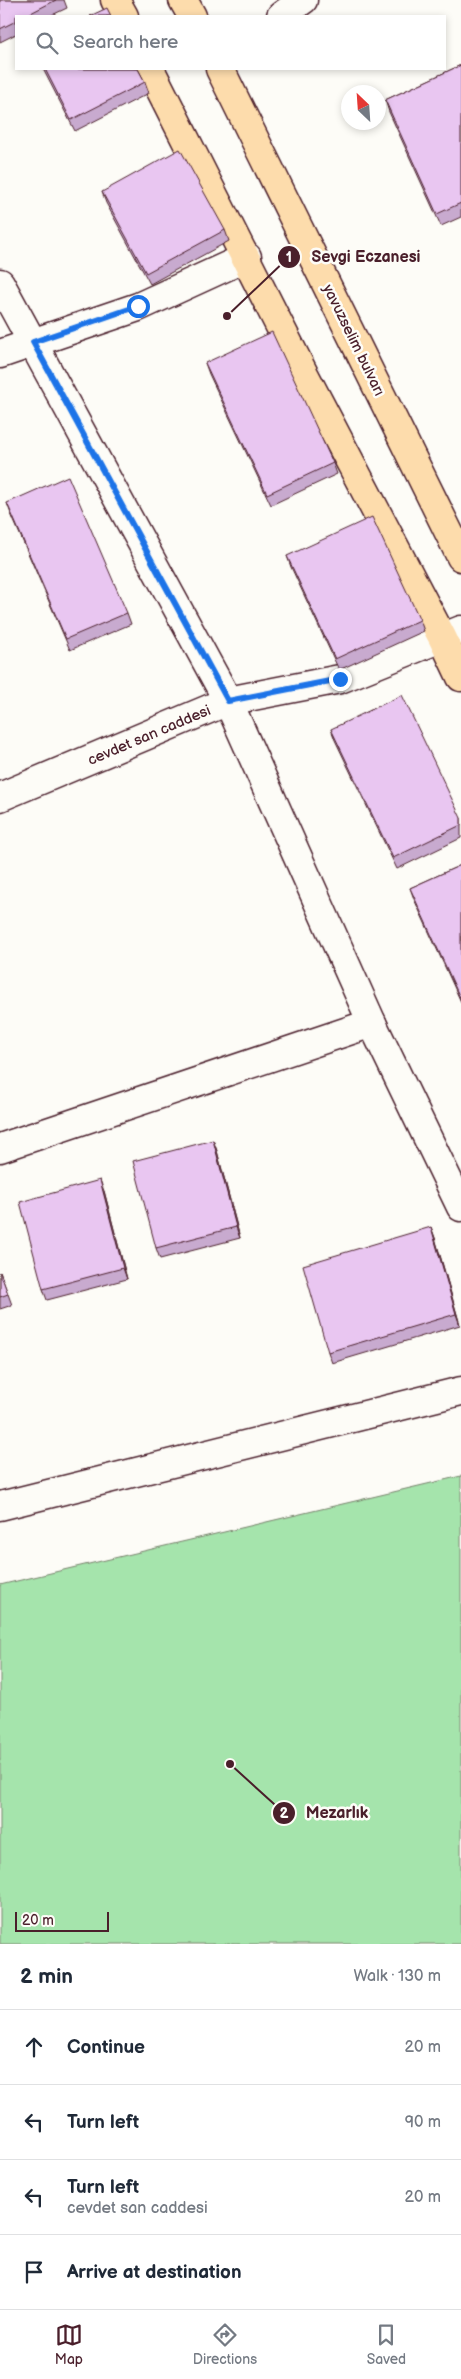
<!DOCTYPE html>
<html lang="en">
<head>
<meta charset="utf-8">
<style>
  :root { --surface:#fff; --page:#f6f6f7; --text:#1f2937; --muted:#747a83; --line:#e0e1e3; --accent:#4a1f2b }
  body { margin:0; font-family:"Balsamiq Sans",sans-serif; background:var(--page); color:var(--text) }
  .compass { position:absolute; left:341px; top:85px; width:45px; height:45px; border-radius:50%; background:var(--surface); box-shadow:0 2px 8px #0003; rotate:335deg }
  .scale { position:absolute; left:15px; bottom:12px; width:94px; box-sizing:border-box; padding-left:5px; border:2px solid #4a1f2b; border-top:0; font-size:14px; line-height:18px; white-space:nowrap; color:#4a1f2b; -webkit-text-stroke:4px #fdfcf7; paint-order:stroke }
  .stop { position:absolute; width:15px; height:15px; margin:-11px; border:4px solid #1a73e8; border-radius:50%; background:#fff }
  .stop.end { background:#1a73e8; border-color:#fff; box-shadow:0 1px 5px #0008 }
  .list { margin:0; padding:0; list-style:none }
  h2 { display:flex; justify-content:space-between; align-items:center; height:65px; margin:0; padding:0 20px; font-size:21px }
  h2 small { font-size:16px; font-weight:400; color:var(--muted) }
  .list li { display:grid; grid-template-columns:32px 1fr auto; gap:15px; align-items:center; box-sizing:border-box; height:75px; padding:0 20px; border-top:1px solid var(--line) }
  .list b { display:block; font-size:19px; white-space:nowrap }
  .list p { margin:0; font-size:16px; white-space:nowrap; color:var(--muted) }
  .list em { font-size:16px; font-style:normal; color:var(--muted) }
  .icon { flex:none; width:28px; height:28px; fill:none; stroke:currentColor; stroke-width:2; stroke-linecap:round; stroke-linejoin:round }
  .map { position:relative; flex:none; width:461px; height:1944px; overflow:hidden }
  .search { position:absolute; background:var(--surface); box-shadow:0 2px 8px #0003; left:15px; right:15px; top:15px; height:55px; display:flex; align-items:center; gap:12px; box-sizing:border-box; padding:0 18px; border-radius:0px; color:var(--muted); font-size:19px }
  .sheet { height:365px; background:var(--surface) }
  nav { display:flex; justify-content:space-around; align-items:center; box-sizing:border-box; height:70px; border-top:1px solid var(--line); background:var(--surface); font-size:14px; color:var(--muted) }
  nav a { display:grid; justify-items:center; gap:2px }
  nav .on { color:var(--accent) }
  .map>svg:first-child { display:block }
  .green { fill:#a5e4ac; stroke:#78826c }
  .lines { fill:none; stroke-linecap:round; stroke-linejoin:round }
  .minor-casing { stroke:#4a1f2b; stroke-width:31 }
  .major-casing { stroke:#4a1f2b; stroke-width:31 }
  .minor { stroke:#fdfcf7; stroke-width:28 }
  .major { stroke:#fddcac; stroke-width:28 }
  .wall { fill:#c8aacf; stroke:#4a1f2b }
  .shaded-wall { fill:#a38ba9; stroke:#4a1f2b }
  .building { fill:#e9c6f1; stroke:#4a1f2b }
  .route { stroke:#1a73e8; stroke-width:6 }
  .labels { text-anchor:middle; stroke-width:5; stroke-linejoin:round; paint-order:stroke }
  .street-label { font-size:15px; fill:#4a1f2b; stroke:#fdfcf7 }
  .leader { fill:none; stroke:#4a1f2b; stroke-width:2 }
  .callout-dot { fill:#4a1f2b; stroke:#fdfcf7; stroke-width:2 }
  .mark-label { font-size:15px; text-anchor:middle; font-weight:bold; fill:#fff }
  .callout-label { font-size:16px; text-anchor:middle; font-weight:bold; fill:#4a1f2b; stroke:#fdfcf7; stroke-width:5; stroke-linejoin:round; paint-order:stroke }
</style>
</head>
<body>
<div class="map">
<svg width="461" height="1944" viewBox="0 0 461 1944">
  <rect width="100%" height="100%" fill="#fdfcf7"/>
  <filter id="ink" filterUnits="userSpaceOnUse"><feTurbulence type="fractalNoise" baseFrequency=".02" numOctaves="2"/><feDisplacementMap in="SourceGraphic" scale="10" xChannelSelector="R" yChannelSelector="G"/><feConvolveMatrix kernelMatrix="1 2 1 2 8 2 1 2 1" color-interpolation-filters="sRGB"/></filter>
  <g filter="url(#ink)">
    <polygon class="green" points="461,1476 461,1944 0,1944 0,1585"/>
    <g class="lines">
      <defs>
        <g id="minor">
          <polyline points="281,16 303,0"/>
          <polyline points="0,283 228,701 372,1023 461,1207"/>
          <polyline points="0,354 138,307 247,257"/>
          <polyline points="0,797 228,701 340,679 461,630"/>
          <polyline points="0,1148 372,1023"/>
          <polyline points="0,1506 461,1391"/>
        </g>
        <g id="major">
          <polyline points="115,0 124,16"/>
          <polyline points="183,0 192,16"/>
          <polyline points="150,69 303,372 442,637 461,677"/>
          <polyline points="220,69 461,557"/>
        </g>
      </defs>
      <use href="#minor" class="minor-casing"/>
      <use href="#major" class="major-casing"/>
      <use href="#minor" class="minor"/>
      <use href="#major" class="major"/>
    </g>
    <g class="wall">
      <polygon points="0,0 64,0 67,8 50,16 16,16 16,34 0,42"/>
      <polygon points="461,65 461,217 441,226 389,112 385,100"/>
      <polygon points="43,69 138,69 145,82 149,93 75,131"/>
      <polygon points="102,192 225,230 229,241 150,284 106,203"/>
      <polygon points="205,363 333,463 337,474 271,505 209,374"/>
      <polygon points="7,503 127,613 131,624 70,650 11,514"/>
      <polygon points="287,556 420,620 424,631 339,670 291,567"/>
      <polygon points="331,729 461,818 461,838 397,869 335,740"/>
      <polygon points="461,865 461,1002 414,899 410,888"/>
      <polygon points="213,1140 217,1151 240,1238 160,1259 156,1248"/>
      <polygon points="104,1191 127,1279 47,1300 43,1289"/>
      <polygon points="431,1227 435,1238 460,1325 332,1363 328,1352"/>
      <polygon points="0,1272 12,1305 0,1309"/>
    </g>
    <g class="shaded-wall">
      <polygon points="213,1140 217,1151 240,1238 236,1227"/>
      <polygon points="100,1180 104,1191 127,1279 123,1268"/>
      <polygon points="431,1227 435,1238 460,1325 456,1314"/>
    </g>
    <g class="building">
      <polygon points="0,0 56,0 25,16 16,16 16,21 0,29"/>
      <polygon points="107,8 111,16 90,16"/>
      <polygon points="461,65 461,203 437,214 385,100"/>
      <polygon points="45,69 138,69 145,82 71,120"/>
      <polygon points="180,149 225,230 146,273 102,192"/>
      <polygon points="272,332 333,463 267,494 205,363"/>
      <polygon points="68,476 127,613 66,639 7,503"/>
      <polygon points="372,517 420,620 335,659 287,556"/>
      <polygon points="402,695 461,818 461,825 393,858 331,729"/>
      <polygon points="461,865 461,1000 410,888"/>
      <polygon points="213,1140 236,1227 156,1248 133,1161"/>
      <polygon points="100,1180 123,1268 43,1289 20,1202"/>
      <polygon points="431,1227 456,1314 328,1352 303,1265"/>
      <polygon points="0,1272 8,1294 0,1297"/>
    </g>
  </g>
  <g class="lines" filter="url(#ink)">
    <polyline class="route" points="138,306 33,342 228,701 340,679"/>
  </g>
  <g class="labels">
    <g class="street-label">
      <text transform="translate(354 340) rotate(64)" y="5">yavuzselim bulvarı</text>
      <text transform="translate(149 735) rotate(-23)" y="5">cevdet san caddesi</text>
    </g>
  </g>
  <path class="leader" d="M227 316L289 257M230 1764L284 1813"/>
  <g class="callout-dot">
    <circle cx="227" cy="316" r="5"/>
    <circle cx="230" cy="1764" r="5"/>
    <circle cx="289" cy="257" r="12"/>
    <circle cx="284" cy="1813" r="12"/>
  </g>
  <g class="mark-label">
    <text x="289" y="262">1</text>
    <text x="284" y="1818">2</text>
  </g>
  <g class="callout-label">
    <text x="366" y="262">Sevgi Eczanesi</text>
    <text x="337" y="1818">Mezarlık</text>
  </g>
</svg>
<svg class="compass" viewBox="-18 -18 36 36"><path d="M0-13l5 13h-10z" fill="#e53935"/><path d="M0 13l5-13h-10z" fill="#747a83"/></svg>
<div class="scale">20 m</div>
<div class="stop" style="left:138px;top:306px"></div>
<div class="stop end" style="left:340px;top:679px"></div>
<div class="search"><svg class="icon" aria-label="search" viewBox="0 0 24 24"><circle cx="10" cy="10" r="6"/><path d="M15 15l6 6"/></svg>Search here</div>
</div>
<section class="sheet">
<h2>2 min<small>Walk · 130 m</small></h2>
<ul class="list">
<li><svg class="icon" aria-label="ahead" viewBox="0 0 24 24"><path d="M12 20V5M6 11l6-6 6 6"/></svg><div><b>Continue</b></div><em>20 m</em></li>
<li><svg class="icon" aria-label="left" viewBox="0 0 24 24"><path d="M17 20v-9H6M10 6l-5 5 5 5"/></svg><div><b>Turn left</b></div><em>90 m</em></li>
<li><svg class="icon" aria-label="left" viewBox="0 0 24 24"><path d="M17 20v-9H6M10 6l-5 5 5 5"/></svg><div><b>Turn left</b><p>cevdet san caddesi</p></div><em>20 m</em></li>
<li><svg class="icon" aria-label="arrive" viewBox="0 0 24 24"><path d="M6 21V4h12l-3 4 3 4H6"/></svg><div><b>Arrive at destination</b></div></li>
</ul>
</section>
<nav>
<a class="on"><svg class="icon" aria-label="map" viewBox="0 0 24 24"><path d="M3 6l6-2 6 2 6-2v14l-6 2-6-2-6 2zM9 4v14M15 6v14"/></svg>Map</a>
<a><svg class="icon" aria-label="directions" viewBox="0 0 24 24"><path d="M12 3l9 9-9 9-9-9zM9 14v-3h6M13 9l2 2-2 2"/></svg>Directions</a>
<a><svg class="icon" aria-label="saved" viewBox="0 0 24 24"><path d="M7 4h10v16l-5-4-5 4z"/></svg>Saved</a>
</nav>
</body>
</html>
